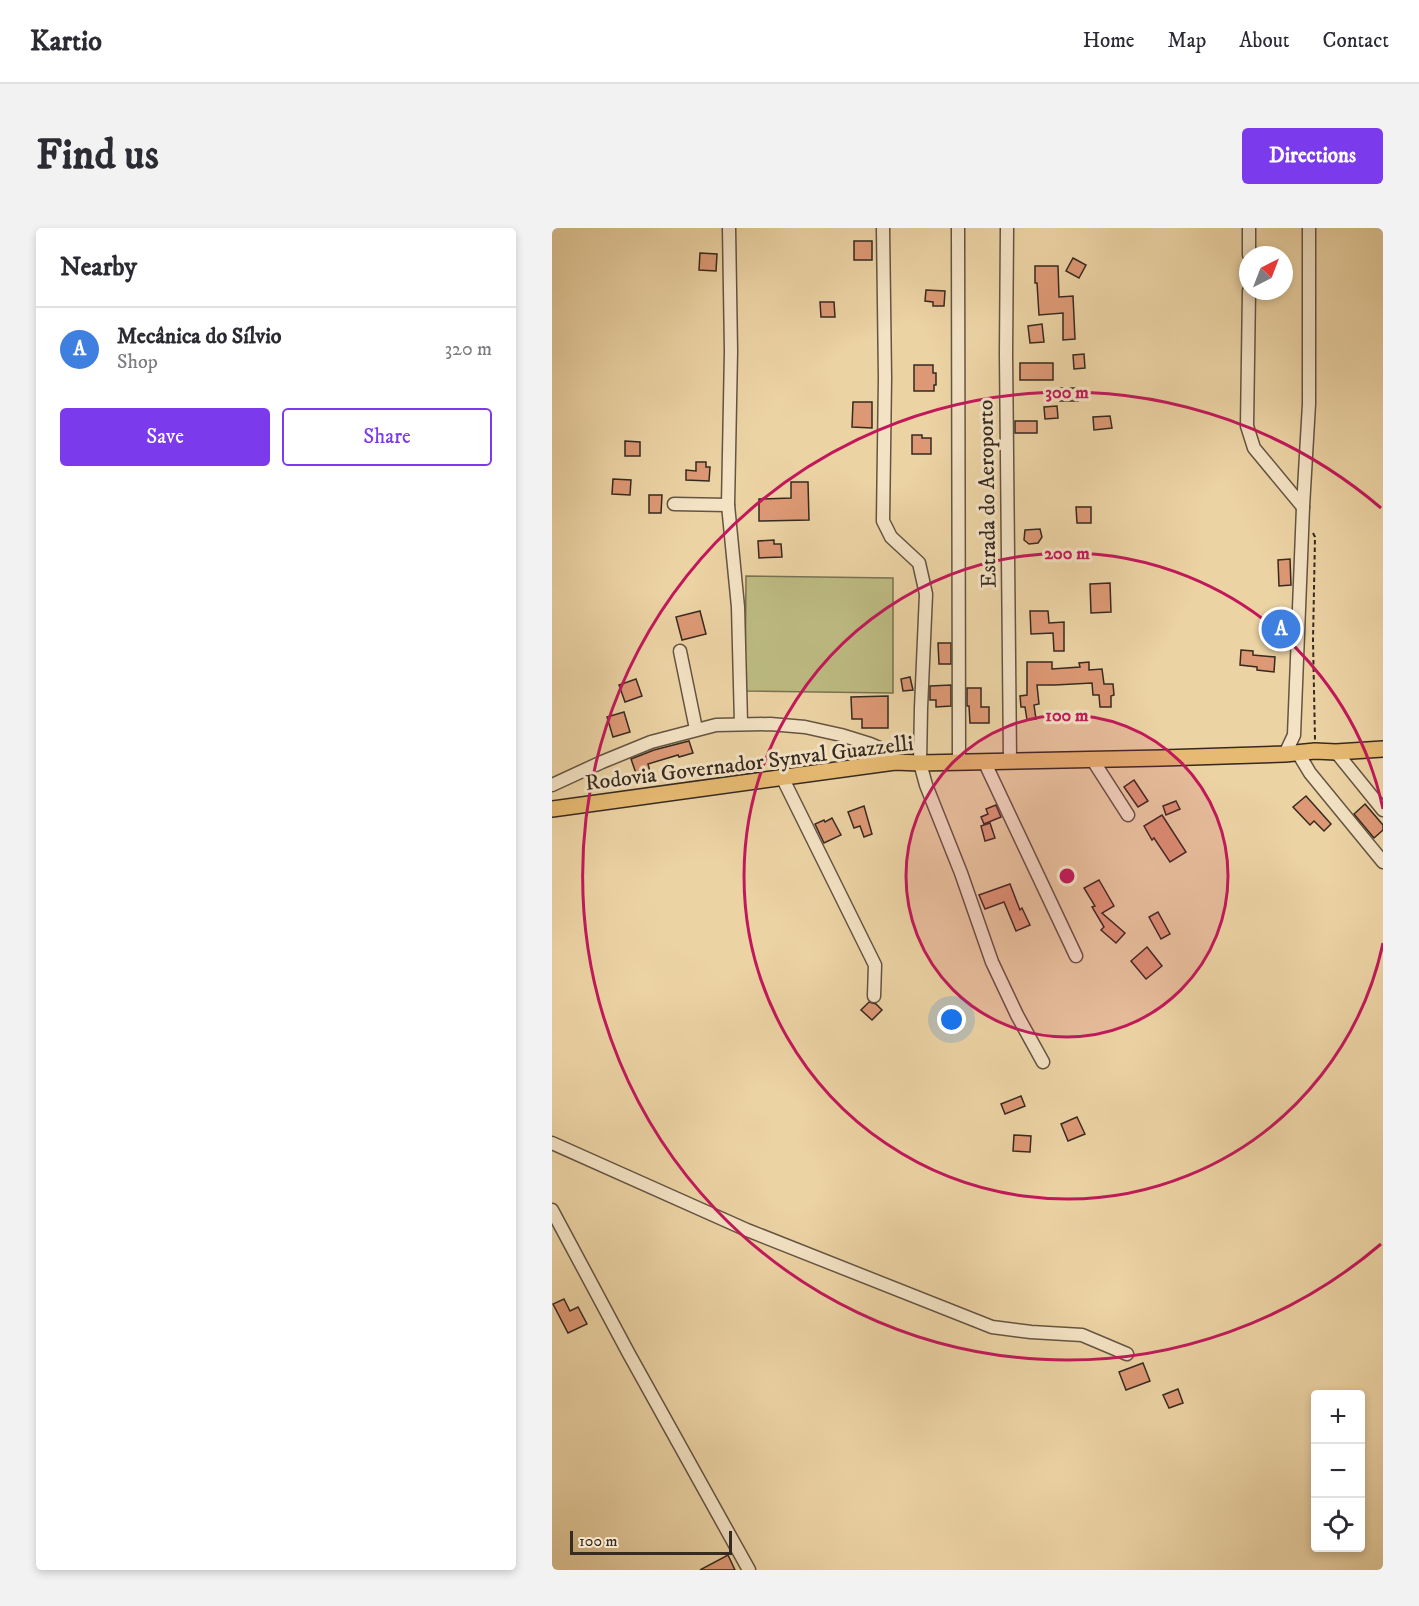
<!DOCTYPE html>
<html lang="en">
<head>
<meta charset="utf-8">
<style>
  :root { --surface:#fff; --page:#f2f2f3; --text:#2b2b33; --muted:#7c7c81; --line:#e1e1e2; --accent:#7c3aed }
  body { margin:0; font-family:"IM FELL DW Pica",serif; background:var(--page); color:var(--text) }
  .controls { position:absolute; right:18px; bottom:18px; display:grid; overflow:hidden; border-radius:6px; box-shadow:0 3px 9px #0003 }
  .controls button { width:54px; height:54px; display:grid; place-items:center; padding:0; border:0; border-bottom:2px solid var(--line); background:var(--surface); color:var(--text); font:30px sans-serif }
  .compass { position:absolute; left:687px; top:18px; width:54px; height:54px; border-radius:50%; background:var(--surface); box-shadow:0 3px 9px #0003; rotate:42deg }
  .scale { position:absolute; left:18px; bottom:15px; width:162px; box-sizing:border-box; padding-left:6px; border:3px solid #362a21; border-top:0; font-size:16px; line-height:21px; white-space:nowrap; color:#362a21; -webkit-text-stroke:4px #f3e2c4; paint-order:stroke }
  .you { position:absolute; left:400px; top:792px; width:21px; height:21px; margin:-15px; border:4px solid #fff; border-radius:50%; background:#1a73e8; box-shadow:0 0 0 9px #1a73e833 }
  .badge { display:grid; place-items:center; width:39px; height:39px; border-radius:50%; background:var(--accent); color:#fff; font-size:20px; font-weight:700 }
  .pin { position:absolute; translate:-50% -50%; border:3px solid #fff; box-shadow:0 2px 6px #0006 }
  .list { margin:0; padding:0; list-style:none }
  h2 { display:flex; justify-content:space-between; align-items:center; height:78px; margin:0; padding:0 24px; font-size:26px }
  h2 small { font-size:20px; font-weight:400; color:var(--muted) }
  .list li { display:grid; grid-template-columns:39px 1fr auto; gap:18px; align-items:center; box-sizing:border-box; height:84px; padding:0 24px; border-top:2px solid var(--line) }
  .list b { display:block; font-size:22px; white-space:nowrap }
  .list p { margin:0; font-size:20px; white-space:nowrap; color:var(--muted) }
  .list em { font-size:20px; font-style:normal; color:var(--muted) }
  .actions { display:flex; gap:12px; padding:18px 24px }
  .actions a { flex:1; padding:14px 0; border:2px solid var(--accent); border-radius:6px; text-align:center; font-size:21px; color:var(--accent) }
  .actions .main { background:var(--accent); color:#fff }
  .icon { flex:none; width:33px; height:33px; fill:none; stroke:currentColor; stroke-width:2; stroke-linecap:round; stroke-linejoin:round }
  .map { position:relative; flex:none; width:831px; height:1342px; overflow:hidden; border-radius:6px }
  header { display:flex; align-items:center; gap:36px; box-sizing:border-box; height:84px; padding:0 30px; background:var(--surface); border-bottom:2px solid var(--line) }
  header strong { font-size:28px }
  nav { display:flex; gap:33px; margin-inline-start:auto; font-size:21px }
  .intro { display:flex; align-items:center; justify-content:space-between; box-sizing:border-box; height:144px; padding:0 36px }
  h1 { margin:0; font-size:42px }
  .button { padding:15px 27px; border-radius:6px; background:var(--accent); color:#fff; font-size:21px; font-weight:700 }
  main { display:flex; gap:36px; padding:0 36px }
  aside { flex:1; background:var(--surface); border-radius:6px; box-shadow:0 3px 9px #0003 }
  .map>svg:first-child { display:block }
  .green { fill:#bdbb82; stroke:#7a7252; stroke-width:1.5 }
  .building { fill:#dd9975; stroke:#362a21; stroke-width:1.5 }
  .lines { fill:none; stroke-linecap:round; stroke-linejoin:round }
  .minor-casing { stroke:#645442; stroke-width:15 }
  .major-casing { stroke:#362a21; stroke-width:18 }
  .path { stroke:#362a21; stroke-width:2; stroke-dasharray:4.5 3; stroke-linecap:butt }
  .minor { stroke:#f3e2c4; stroke-width:12 }
  .major { stroke:#e6ba72; stroke-width:15 }
  .ring { fill:none; stroke:#c2185b; stroke-width:3 }
  .labels { text-anchor:middle; stroke-width:6; stroke-linejoin:round; paint-order:stroke }
  .street-label { font-size:22px; fill:#362a21; stroke:#f3e2c4 }
  .centre { fill:#c2185b; stroke:#f3e2c4; stroke-width:3 }
  .ring-label { font-size:18px; text-anchor:middle; font-weight:bold; fill:#c2185b; stroke:#f3e2c4; stroke-width:6; stroke-linejoin:round; paint-order:stroke }
</style>
</head>
<body>
<header>
<strong>Kartio</strong>
<nav><a>Home</a><a>Map</a><a>About</a><a>Contact</a></nav>
</header>
<div class="intro"><h1>Find us</h1><a class="button">Directions</a></div>
<main>
<aside>
<h2>Nearby<small></small></h2>
<ul class="list">
<li><span class="badge" style="background:#3f7fe0">A</span><div><b>Mecânica do Sílvio</b><p>Shop</p></div><em>320 m</em></li>
</ul>
<div class="actions"><a class="main">Save</a><a>Share</a></div>
</aside>
<div class="map">
<svg width="831" height="1342" viewBox="0 0 831 1342">
  <rect width="100%" height="100%" fill="#ecd3a4"/>
  <filter id="stains"><feTurbulence type="fractalNoise" baseFrequency=".00333" numOctaves="4"/><feColorMatrix values="0 0 0 0 .2 0 0 0 0 .09 0 0 0 0 .02 0 0 0 .5 -.17"/></filter>
  <radialGradient id="worn" r=".72"><stop offset=".6" stop-color="#630" stop-opacity="0"/><stop offset="1" stop-color="#630" stop-opacity=".3"/></radialGradient>
  <polygon class="green" points="194,348 341,350 341,465 193,463"/>
  <g class="building">
    <rect x="302" y="13" width="18" height="19"/>
    <polygon points="148,25 165,26 164,43 147,42"/>
    <polygon points="521,30 534,37 527,50 514,43"/>
    <polygon points="483,38 506,38 507,69 521,68 523,111 511,112 511,85 487,87 485,55 483,55"/>
    <polygon points="374,62 393,63 392,78 381,78 381,74 373,73"/>
    <polygon points="268,74 282,74 283,89 269,89"/>
    <polygon points="490,96 492,114 478,115 476,98"/>
    <polygon points="532,126 533,140 522,141 521,127"/>
    <rect x="468" y="135" width="33" height="17"/>
    <polygon points="362,137 381,137 381,145 384,145 384,157 382,157 382,163 362,163"/>
    <rect x="508" y="160" width="18" height="13"/>
    <polygon points="301,174 320,174 320,200 300,199"/>
    <polygon points="505,178 506,190 493,191 492,179"/>
    <polygon points="558,188 560,200 542,202 541,189"/>
    <rect x="463" y="193" width="22" height="12"/>
    <polygon points="360,207 370,207 370,210 379,210 379,226 360,226"/>
    <polygon points="73,213 88,214 88,228 73,228"/>
    <polygon points="144,234 154,234 154,239 158,239 157,253 134,252 134,242 144,243"/>
    <polygon points="61,251 79,252 78,267 60,266"/>
    <polygon points="239,254 256,254 257,292 207,293 207,271 239,270"/>
    <polygon points="97,267 110,267 109,285 97,285"/>
    <polygon points="524,279 539,279 539,295 525,295"/>
    <polygon points="488,301 490,309 486,315 477,316 472,312 473,302"/>
    <polygon points="222,312 222,316 229,316 230,329 207,330 206,313"/>
    <polygon points="738,331 739,357 727,358 726,332"/>
    <polygon points="558,355 559,384 539,385 538,356"/>
    <polygon points="148,383 154,406 130,412 124,389"/>
    <polygon points="478,383 496,383 497,395 512,394 512,423 502,423 501,405 479,406"/>
    <polygon points="386,415 399,415 399,436 387,436"/>
    <polygon points="689,422 701,423 701,427 723,429 722,444 705,442 705,439 688,437"/>
    <polygon points="475,434 500,434 500,441 528,439 527,435 537,434 537,442 550,441 552,456 561,456 562,467 559,468 559,479 548,479 547,467 541,467 540,455 503,457 485,457 487,476 482,477 484,491 475,492 473,479 469,479 468,468 475,467"/>
    <polygon points="358,449 361,462 351,463 349,451"/>
    <polygon points="84,451 90,468 73,474 67,457"/>
    <polygon points="399,457 399,478 384,479 384,472 378,472 378,458"/>
    <polygon points="415,460 429,460 429,479 437,479 437,495 418,495 417,478 415,478"/>
    <polygon points="336,468 336,500 310,500 310,491 300,491 299,469"/>
    <polygon points="72,484 78,504 61,509 55,489"/>
    <polygon points="137,513 141,525 127,529 126,527 96,536 99,547 86,551 79,531 102,522"/>
    <polygon points="582,552 596,573 586,579 572,559"/>
    <polygon points="754,568 779,596 772,603 762,593 758,597 741,579"/>
    <polygon points="624,573 628,581 614,587 611,578"/>
    <polygon points="813,576 831,597 831,602 822,610 802,586"/>
    <polygon points="444,577 449,589 432,596 429,589 436,586 434,581"/>
    <polygon points="312,578 320,606 312,609 308,598 302,600 296,584"/>
    <polygon points="610,587 634,624 618,634 602,610 600,612 592,598"/>
    <polygon points="280,590 289,607 272,615 263,596 272,592 273,594"/>
    <polygon points="438,595 443,610 433,613 429,598"/>
    <polygon points="547,652 562,678 550,685 573,705 564,715 549,702 552,699 540,679 543,678 532,660"/>
    <polygon points="458,656 468,682 470,680 478,697 464,703 452,674 433,681 427,667"/>
    <polygon points="606,684 618,706 609,711 597,689"/>
    <polygon points="595,719 610,738 594,751 579,733"/>
    <polygon points="317,774 324,776 330,782 320,792 309,782"/>
    <polygon points="469,868 473,878 453,886 449,876"/>
    <polygon points="525,889 533,906 516,913 509,896"/>
    <polygon points="462,907 479,908 478,924 461,923"/>
    <polygon points="12,1071 18,1083 26,1079 35,1096 16,1105 1,1076"/>
    <polygon points="591,1135 598,1153 574,1162 567,1144"/>
    <polygon points="626,1161 631,1175 617,1180 611,1167"/>
    <polygon points="176,1327 183,1342 148,1342"/>
  </g>
  <g class="lines">
    <defs>
      <g id="minor">
        <polyline points="177,0 179,123 176,277 186,379 189,495"/>
        <polyline points="331,0 333,150 331,293 339,309 367,335 374,366 369,480 368,535 374,557 409,645 440,734 465,787 491,834"/>
        <polyline points="406,0 407,534"/>
        <polyline points="455,0 454,126 458,532"/>
        <polyline points="697,0 697,27"/>
        <polyline points="697,63 695,198 702,220 751,279"/>
        <polyline points="122,276 176,277"/>
        <polyline points="128,423 144,501"/>
        <polyline points="784,524 831,582"/>
        <polyline points="746,525 758,545 831,634"/>
        <polyline points="733,526 742,507 751,279 757,176 757,0"/>
        <polyline points="540,531 576,587"/>
        <polyline points="432,533 524,728"/>
        <polyline points="230,549 323,737 322,768"/>
        <polyline points="0,557 50,534 99,514 164,497 218,496 253,499 289,507 318,516 332,522 343,534"/>
        <polyline points="0,915 195,1002 440,1099 479,1104 530,1107 575,1126"/>
        <polyline points="0,982 77,1126 197,1342"/>
      </g>
      <polyline id="major" points="0,581 343,534 368,535 610,530 733,526 763,523 784,524 831,521"/>
    </defs>
    <use href="#minor" class="minor-casing"/>
    <use href="#major" class="major-casing"/>
    <polyline class="path" points="761,305 763,309 761,412 763,512"/>
    <use href="#minor" class="minor"/>
    <use href="#major" class="major"/>
  </g>
  <circle cx="515" cy="648" r="161" fill="#c2185b" fill-opacity=".12"/>
  <g class="ring">
    <circle cx="515" cy="648" r="161"/>
    <path d="M831 715A323 323 0 1 1 831 581"/>
    <path d="M829 1016A484 484 0 1 1 829 280"/>
  </g>
  <g class="labels">
    <g class="street-label">
      <text transform="translate(434 266) rotate(-91)" y="8">Estrada do Aeroporto</text>
      <text transform="translate(197 534) rotate(-7)" y="8">Rodovia Governador Synval Guazzelli</text>
    </g>
  </g>
  <circle cx="515" cy="648" r="9" class="centre"/>
  <g class="ring-label">
    <text x="515" y="170">300 m</text>
    <text x="515" y="331">200 m</text>
    <text x="515" y="493">100 m</text>
  </g>
  <rect width="100%" height="100%" filter="url(#stains)"/>
  <rect width="100%" height="100%" fill="url(#worn)"/>
</svg>
<div class="controls">
<button>+</button>
<button>−</button>
<button><svg class="icon" aria-label="locate" viewBox="0 0 24 24"><circle cx="12" cy="12" r="6"/><path d="M12 2v4M12 18v4M2 12h4M18 12h4"/></svg></button>
</div>
<svg class="compass" viewBox="-18 -18 36 36"><path d="M0-13l5 13h-10z" fill="#e53935"/><path d="M0 13l5-13h-10z" fill="#7c7c81"/></svg>
<div class="scale">100 m</div>
<div class="you"></div>
<div class="pin badge" style="left:729px;top:401px;background:#3f7fe0">A</div>
</div>
</main>
</body>
</html>
